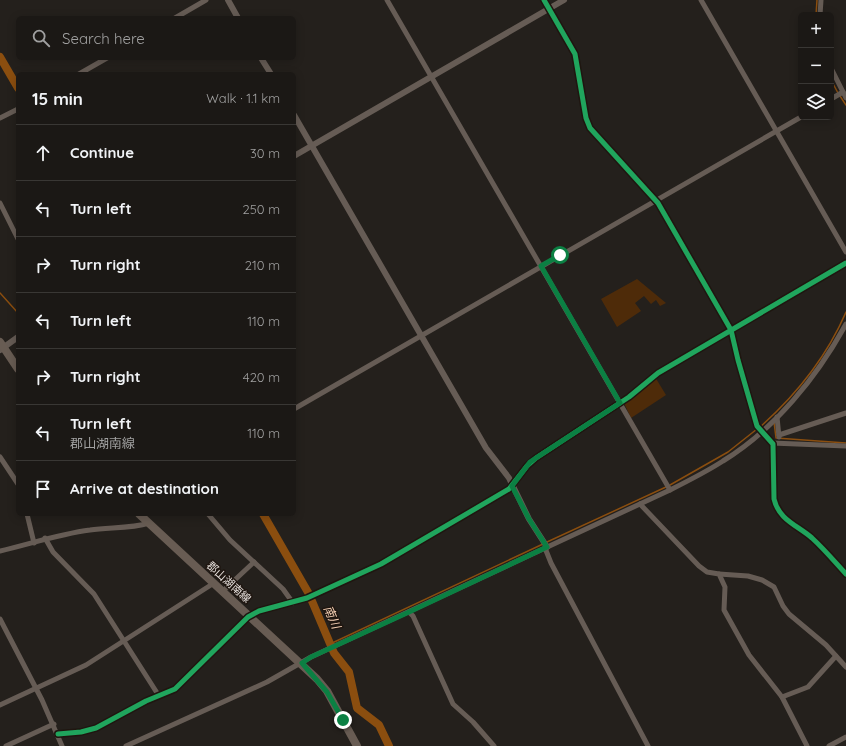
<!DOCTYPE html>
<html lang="en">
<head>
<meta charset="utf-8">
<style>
  :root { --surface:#1b1815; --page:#282522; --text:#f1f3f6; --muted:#a0a0a0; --line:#393734 }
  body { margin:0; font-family:Quicksand,"Noto Sans JP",sans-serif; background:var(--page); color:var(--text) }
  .controls { position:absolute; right:12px; top:12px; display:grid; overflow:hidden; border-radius:6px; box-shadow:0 2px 10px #0003 }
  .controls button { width:36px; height:36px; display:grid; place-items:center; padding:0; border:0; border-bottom:1px solid var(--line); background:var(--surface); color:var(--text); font:20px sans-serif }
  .stop { position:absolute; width:12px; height:12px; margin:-9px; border:3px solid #0b8043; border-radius:50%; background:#fff }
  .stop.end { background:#0b8043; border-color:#fff; box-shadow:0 1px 4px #0008 }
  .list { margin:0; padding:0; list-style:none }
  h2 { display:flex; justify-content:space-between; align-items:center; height:52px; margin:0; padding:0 16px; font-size:17px }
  h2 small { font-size:13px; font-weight:400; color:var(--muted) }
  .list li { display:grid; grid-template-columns:26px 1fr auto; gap:12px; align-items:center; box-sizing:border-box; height:56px; padding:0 16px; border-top:1px solid var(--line) }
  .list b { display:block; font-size:15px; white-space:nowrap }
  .list p { margin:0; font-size:13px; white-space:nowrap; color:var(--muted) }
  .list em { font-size:13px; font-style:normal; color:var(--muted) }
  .icon { flex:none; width:22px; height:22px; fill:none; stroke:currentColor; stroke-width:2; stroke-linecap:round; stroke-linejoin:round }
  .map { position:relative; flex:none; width:846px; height:746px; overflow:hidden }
  .search { position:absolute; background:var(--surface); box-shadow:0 2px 10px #0003; left:16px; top:16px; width:280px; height:44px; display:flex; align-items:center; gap:10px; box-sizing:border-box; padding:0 14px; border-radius:6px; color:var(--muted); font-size:15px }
  .panel { position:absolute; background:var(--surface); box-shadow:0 2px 10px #0003; left:16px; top:72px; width:280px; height:444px; border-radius:6px }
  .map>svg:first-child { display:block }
  .green { fill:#4e2b09 }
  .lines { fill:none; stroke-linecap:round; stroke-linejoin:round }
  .stream { stroke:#8b4e0f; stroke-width:1.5 }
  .river { stroke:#8b4e0f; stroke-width:8 }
  .minor { stroke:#665c55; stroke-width:5 }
  .tertiary { stroke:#665c55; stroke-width:6 }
  .primary { stroke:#685c53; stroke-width:8 }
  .cycleway-casing { stroke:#1f1610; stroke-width:8 }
  .cycleway { stroke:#20a55d; stroke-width:5 }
  .route { stroke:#0b8043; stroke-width:5 }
  .labels { text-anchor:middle; stroke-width:3; stroke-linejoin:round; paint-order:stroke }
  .street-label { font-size:11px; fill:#e8e2de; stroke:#1f1610 }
  .water-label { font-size:12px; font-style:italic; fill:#f8d2b5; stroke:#1f1610 }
</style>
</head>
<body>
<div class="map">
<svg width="846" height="746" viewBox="0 0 846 746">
  <rect width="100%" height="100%" fill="#24201c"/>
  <g class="green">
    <polygon points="637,279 666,303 660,306 656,300 651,304 644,296 635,303 641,311 617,327 601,299"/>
    <polygon points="655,377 666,395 631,418 624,403"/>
  </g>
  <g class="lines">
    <g class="stream">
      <polyline points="816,15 817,0"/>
      <polyline points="831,80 838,93"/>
      <polyline points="840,96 846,105"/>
      <polyline points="0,293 18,313"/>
      <polyline points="774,422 776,438 846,443"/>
      <path d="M760 427C796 395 827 356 846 312"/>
      <polyline points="670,485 728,452 757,429"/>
      <polyline points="547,542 666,487"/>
      <polyline points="330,644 543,544"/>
    </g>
    <g class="river">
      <polyline points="0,57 18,88"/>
      <polyline points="263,514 309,594 334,653 349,672 357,708 379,725 389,746"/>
    </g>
    <g class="minor">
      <polyline points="387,0 670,490"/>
      <path d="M544 0 575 54 586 118 590 128 658 203 731 330 738 360 757 426 773 444 774 499C779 520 797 525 812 538 824 549 835 562 846 574"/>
      <polyline points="701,0 846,252"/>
      <polyline points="820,15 821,0"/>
      <polyline points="175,18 206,0"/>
      <polyline points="831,68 846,98"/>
      <polyline points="79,74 107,58"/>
      <polyline points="831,99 843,92"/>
      <polyline points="0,118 18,109"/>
      <polyline points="0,203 18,239"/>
      <polyline points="294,409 801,117"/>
      <polyline points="777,417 779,437"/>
      <polyline points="779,435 846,413"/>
      <polyline points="772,443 846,446"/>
      <polyline points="0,457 18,484"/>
      <polyline points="640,504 699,566 707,572 719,574 725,587 724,610 749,655 782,697 807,746"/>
      <polyline points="27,514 34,543"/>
      <polyline points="208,514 230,540 283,589 293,603"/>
      <polyline points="45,538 53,552 94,594 159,696"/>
      <polyline points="545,548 551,563 648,746"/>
      <path d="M0 551C30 544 59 534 90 530 109 527 130 529 149 523"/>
      <polyline points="719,574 748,576 762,580 774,587 783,606 789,614 826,645 846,667"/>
      <polyline points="223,591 254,562"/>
      <polyline points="409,612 413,616 453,704 473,722 494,746"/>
      <polyline points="0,619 42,700 62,746"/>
      <polyline points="782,697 808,687 836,656"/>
      <polyline points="0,705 86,665 214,583"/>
      <polyline points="58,734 81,732 96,728 146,701 175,689 248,617 259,611 307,598 381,564 509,489 527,466 536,458 629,397 658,373 846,263"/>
      <polyline points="6,746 54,724"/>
      <path d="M126 746 267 682 311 657 670 490C688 481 706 472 723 461 775 429 817 377 846 324"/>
      <polyline points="829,746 846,737"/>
    </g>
    <g class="tertiary">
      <polyline points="228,0 238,18"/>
      <polyline points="261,58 271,74"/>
      <polyline points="294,115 486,448 509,478 529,519 547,547"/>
      <polyline points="294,156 564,0"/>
      <polyline points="0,350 18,337"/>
    </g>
    <g class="primary">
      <polyline points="0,342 18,369"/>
      <polyline points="139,514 317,679 327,691 357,746"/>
    </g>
    <defs>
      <g id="cycleway">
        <path d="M544 0 575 54 586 118 590 128 658 203 731 330 738 360 757 426 773 444 774 499C779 520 797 525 812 538 824 549 835 562 846 574"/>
        <polyline points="58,734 81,732 96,728 146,701 175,689 248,617 259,611 307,598 381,564 509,489 527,466 536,458 629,397 658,373 846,263"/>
      </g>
    </defs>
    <use href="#cycleway" class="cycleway-casing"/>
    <use href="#cycleway" class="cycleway"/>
  </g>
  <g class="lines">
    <polyline class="route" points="343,720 327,692 302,663 311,657 409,612 547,547 529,519 512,486 530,462 536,458 620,403 541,266 560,255"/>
  </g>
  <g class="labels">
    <g class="street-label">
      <text transform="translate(229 582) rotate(42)" y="4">郡山湖南線</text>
    </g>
    <g class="water-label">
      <text transform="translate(332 617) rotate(66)" y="4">南川</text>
    </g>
  </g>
</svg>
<div class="controls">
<button>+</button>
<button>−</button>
<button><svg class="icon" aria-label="layers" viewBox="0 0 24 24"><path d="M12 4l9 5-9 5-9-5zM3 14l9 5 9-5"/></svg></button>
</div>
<div class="stop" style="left:560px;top:255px"></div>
<div class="stop end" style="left:343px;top:720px"></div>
<div class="search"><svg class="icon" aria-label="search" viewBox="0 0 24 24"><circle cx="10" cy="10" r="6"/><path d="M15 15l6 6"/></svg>Search here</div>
<section class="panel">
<h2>15 min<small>Walk · 1.1 km</small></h2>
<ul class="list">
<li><svg class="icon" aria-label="ahead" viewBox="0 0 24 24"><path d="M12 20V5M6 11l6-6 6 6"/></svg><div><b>Continue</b></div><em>30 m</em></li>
<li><svg class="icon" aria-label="left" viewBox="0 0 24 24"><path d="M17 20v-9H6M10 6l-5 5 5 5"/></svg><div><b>Turn left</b></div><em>250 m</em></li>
<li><svg class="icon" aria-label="right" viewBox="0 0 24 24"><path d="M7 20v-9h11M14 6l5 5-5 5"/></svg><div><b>Turn right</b></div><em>210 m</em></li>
<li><svg class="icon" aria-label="left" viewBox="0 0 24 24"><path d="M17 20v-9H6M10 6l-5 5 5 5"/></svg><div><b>Turn left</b></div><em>110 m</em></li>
<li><svg class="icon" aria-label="right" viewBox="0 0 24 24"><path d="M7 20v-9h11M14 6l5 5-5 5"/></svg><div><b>Turn right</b></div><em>420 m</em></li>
<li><svg class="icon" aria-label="left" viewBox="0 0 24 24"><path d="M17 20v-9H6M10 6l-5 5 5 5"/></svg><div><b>Turn left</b><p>郡山湖南線</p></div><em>110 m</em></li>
<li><svg class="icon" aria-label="arrive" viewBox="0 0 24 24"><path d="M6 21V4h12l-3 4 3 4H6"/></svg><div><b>Arrive at destination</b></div></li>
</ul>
</section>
</div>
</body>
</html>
